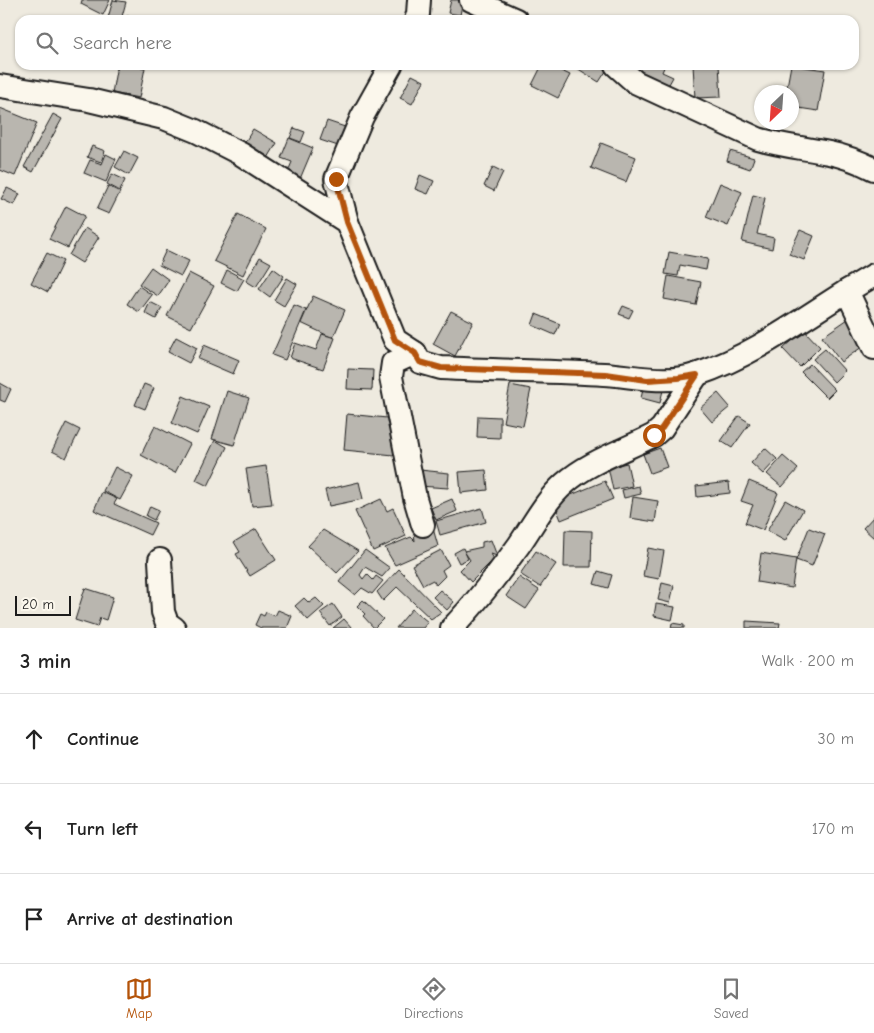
<!DOCTYPE html>
<html lang="en">
<head>
<meta charset="utf-8">
<style>
  :root { --surface:#fff; --page:#f6f6f6; --text:#222; --muted:#767676; --line:#e0e0e0; --accent:#b45309 }
  body { margin:0; font-family:"Comic Neue",sans-serif; background:var(--page); color:var(--text) }
  .compass { position:absolute; left:754px; top:85px; width:45px; height:45px; border-radius:50%; background:var(--surface); box-shadow:0 1px 4px #0004; rotate:205deg }
  .scale { position:absolute; left:15px; bottom:12px; width:56px; box-sizing:border-box; padding-left:5px; border:2px solid #1c1c1c; border-top:0; font-size:14px; line-height:18px; white-space:nowrap; color:#1c1c1c; -webkit-text-stroke:4px #fbf7ec; paint-order:stroke }
  .stop { position:absolute; width:15px; height:15px; margin:-11px; border:4px solid #b45309; border-radius:50%; background:#fff }
  .stop.end { background:#b45309; border-color:#fff; box-shadow:0 1px 5px #0008 }
  .list { margin:0; padding:0; list-style:none }
  h2 { display:flex; justify-content:space-between; align-items:center; height:65px; margin:0; padding:0 20px; font-size:21px }
  h2 small { font-size:16px; font-weight:400; color:var(--muted) }
  .list li { display:grid; grid-template-columns:32px 1fr auto; gap:15px; align-items:center; box-sizing:border-box; height:90px; padding:0 20px; border-top:1px solid var(--line) }
  .list b { display:block; font-size:19px; white-space:nowrap }
  .list em { font-size:16px; font-style:normal; color:var(--muted) }
  .icon { flex:none; width:28px; height:28px; fill:none; stroke:currentColor; stroke-width:2; stroke-linecap:round; stroke-linejoin:round }
  .map { position:relative; flex:none; width:874px; height:628px; overflow:hidden }
  .search { position:absolute; background:var(--surface); box-shadow:0 1px 4px #0004; left:15px; right:15px; top:15px; height:55px; display:flex; align-items:center; gap:12px; box-sizing:border-box; padding:0 18px; border-radius:15px; color:var(--muted); font-size:19px }
  .sheet { height:335px; background:var(--surface) }
  nav { display:flex; justify-content:space-around; align-items:center; box-sizing:border-box; height:70px; border-top:1px solid var(--line); background:var(--surface); font-size:14px; color:var(--muted) }
  nav a { display:grid; justify-items:center; gap:2px }
  nav .on { color:var(--accent) }
  .map>svg:first-child { display:block }
  .building { fill:#b9b6af; stroke:#1c1c1c }
  .lines { fill:none; stroke-linecap:round; stroke-linejoin:round }
  .minor-casing { stroke:#1c1c1c; stroke-width:26 }
  .minor { stroke:#fbf7ec; stroke-width:22 }
  .route { stroke:#b45309; stroke-width:6 }
</style>
</head>
<body>
<div class="map">
<svg width="874" height="628" viewBox="0 0 874 628">
  <rect width="100%" height="100%" fill="#eeeadf"/>
  <filter id="ink" filterUnits="userSpaceOnUse"><feTurbulence type="fractalNoise" baseFrequency=".02" numOctaves="2"/><feDisplacementMap in="SourceGraphic" scale="10" xChannelSelector="R" yChannelSelector="G"/><feConvolveMatrix kernelMatrix="1 2 1 2 8 2 1 2 1" color-interpolation-filters="sRGB"/></filter>
  <g filter="url(#ink)">
    <g class="building">
      <polygon points="82,0 110,0 103,15 81,4"/>
      <polygon points="113,0 126,2 121,20 108,18"/>
      <polygon points="451,0 463,0 460,15 448,13"/>
      <polygon points="127,16 147,20 126,20"/>
      <polygon points="117,65 132,65 145,68 139,98 112,93"/>
      <polygon points="542,65 549,65 570,75 558,98 532,85"/>
      <polygon points="572,65 610,65 599,82"/>
      <polygon points="634,65 665,65 662,72 673,77 668,86 632,68"/>
      <polygon points="693,65 719,65 721,97 695,98"/>
      <polygon points="791,65 825,70 818,111 792,107 792,92 786,92"/>
      <polygon points="412,75 424,81 412,104 400,98"/>
      <polygon points="0,108 37,123 15,176 0,170"/>
      <polygon points="53,114 62,119 33,172 24,167"/>
      <polygon points="327,121 351,129 344,148 320,140"/>
      <polygon points="294,128 305,132 301,142 290,138"/>
      <polygon points="253,129 277,143 265,163 241,149"/>
      <polygon points="289,138 313,148 297,186 284,181 292,162 281,158"/>
      <polygon points="601,143 636,157 626,182 591,168"/>
      <polygon points="92,146 105,151 101,162 87,157"/>
      <polygon points="124,151 138,158 129,175 115,167"/>
      <polygon points="730,151 754,158 750,169 727,161"/>
      <polygon points="106,154 116,159 106,182 84,173 90,160 102,164"/>
      <polygon points="493,167 503,172 494,191 484,186"/>
      <polygon points="112,174 125,180 120,191 107,184"/>
      <polygon points="420,175 434,181 428,194 415,189"/>
      <polygon points="720,183 742,192 728,226 706,217"/>
      <polygon points="108,186 120,192 109,214 97,209"/>
      <polygon points="7,188 20,194 14,205 1,199"/>
      <polygon points="753,195 765,198 757,234 774,238 772,249 742,242"/>
      <polygon points="66,206 85,216 68,248 49,239"/>
      <polygon points="238,214 266,229 243,275 214,261"/>
      <polygon points="85,228 99,237 82,263 69,255"/>
      <polygon points="800,230 814,236 804,260 789,254"/>
      <polygon points="166,250 189,261 181,276 159,265"/>
      <polygon points="669,252 708,259 706,270 680,265 678,276 665,274"/>
      <polygon points="47,253 63,261 48,292 31,283"/>
      <polygon points="260,257 271,263 256,287 246,281"/>
      <polygon points="151,267 169,280 158,296 139,284"/>
      <polygon points="273,268 284,276 270,297 259,289"/>
      <polygon points="227,270 244,279 237,291 221,283"/>
      <polygon points="189,273 214,286 191,328 167,316"/>
      <polygon points="668,276 701,282 696,305 664,299"/>
      <polygon points="287,278 297,284 284,306 274,300"/>
      <polygon points="139,286 152,295 139,312 127,304"/>
      <polygon points="313,296 345,310 333,338 301,323"/>
      <polygon points="150,302 162,308 156,319 145,313"/>
      <polygon points="294,305 306,310 285,360 272,355"/>
      <polygon points="623,306 633,310 629,318 619,314"/>
      <polygon points="451,311 473,322 455,356 433,344"/>
      <polygon points="536,314 560,324 555,335 532,325"/>
      <polygon points="848,319 866,344 841,362 822,337"/>
      <polygon points="804,330 820,347 800,367 783,349"/>
      <polygon points="322,334 335,338 323,369 290,358 295,343 316,350"/>
      <polygon points="176,337 197,348 189,363 168,352"/>
      <polygon points="204,345 239,360 233,374 198,359"/>
      <polygon points="825,349 845,371 834,382 813,359"/>
      <polygon points="810,364 835,390 827,398 801,372"/>
      <polygon points="348,369 373,370 372,390 347,389"/>
      <polygon points="645,381 664,386 660,403 641,398"/>
      <polygon points="0,383 11,389 5,402 0,400"/>
      <polygon points="144,384 154,388 145,409 135,405"/>
      <polygon points="510,385 531,389 523,426 503,422"/>
      <polygon points="227,391 249,398 234,445 212,439"/>
      <polygon points="718,393 730,407 712,422 700,408"/>
      <polygon points="183,396 209,407 197,434 172,423"/>
      <polygon points="347,414 397,419 394,455 344,450"/>
      <polygon points="478,416 500,417 500,438 477,437"/>
      <polygon points="739,416 750,423 732,448 721,441"/>
      <polygon points="66,423 80,430 66,458 52,451"/>
      <polygon points="155,426 190,444 175,473 141,455"/>
      <polygon points="215,440 227,447 208,486 196,480"/>
      <polygon points="660,448 667,467 650,473 643,454"/>
      <polygon points="765,448 777,459 763,474 751,463"/>
      <polygon points="783,456 798,469 782,487 767,474"/>
      <polygon points="627,463 632,486 613,490 608,467"/>
      <polygon points="266,466 272,504 252,506 246,469"/>
      <polygon points="115,467 133,476 120,500 103,491"/>
      <polygon points="420,470 449,473 448,488 419,486"/>
      <polygon points="486,470 488,490 461,493 459,472"/>
      <polygon points="605,481 613,499 561,520 554,502"/>
      <polygon points="749,481 778,493 763,530 745,523 753,505 741,501"/>
      <polygon points="359,482 363,499 329,506 325,490"/>
      <polygon points="729,482 730,493 697,497 696,486"/>
      <polygon points="639,486 641,494 624,498 622,490"/>
      <polygon points="102,492 117,499 114,504 156,523 150,535 94,510"/>
      <polygon points="633,497 658,501 655,522 630,518"/>
      <polygon points="381,499 387,511 393,508 406,536 373,551 355,511"/>
      <polygon points="452,499 457,511 436,520 431,508"/>
      <polygon points="785,500 803,510 785,541 767,531"/>
      <polygon points="150,506 159,510 154,520 146,516"/>
      <polygon points="482,508 486,522 440,535 436,521"/>
      <polygon points="874,516 874,538 863,528"/>
      <polygon points="432,525 438,546 395,565 385,548 411,537 415,541 414,533"/>
      <polygon points="809,528 825,534 812,566 796,560"/>
      <polygon points="256,529 276,560 250,576 236,554 240,552 234,542"/>
      <polygon points="323,530 358,551 337,573 308,546"/>
      <polygon points="565,530 592,531 591,567 564,567"/>
      <polygon points="491,540 497,556 491,554 494,559 471,582 460,570 470,560 464,551 482,547 482,542"/>
      <polygon points="463,548 468,559 459,563 454,553"/>
      <polygon points="648,548 664,551 659,579 643,576"/>
      <polygon points="365,550 390,568 382,577 365,567 360,575 363,579 367,574 373,580 376,576 383,581 372,594 362,588 355,595 339,582"/>
      <polygon points="441,550 449,565 442,570 445,576 436,585 433,580 423,585 412,565"/>
      <polygon points="536,551 556,564 540,587 520,574"/>
      <polygon points="761,553 796,559 792,588 757,582"/>
      <polygon points="399,569 441,612 431,619 397,587 383,601 377,592"/>
      <polygon points="598,571 612,575 608,588 594,584"/>
      <polygon points="519,577 539,590 526,609 506,596"/>
      <polygon points="662,583 674,586 670,603 658,600"/>
      <polygon points="85,588 113,597 106,620 100,618 97,627 75,620"/>
      <polygon points="440,590 454,602 447,610 433,597"/>
      <polygon points="304,598 309,603 316,598 324,606 308,620 295,606"/>
      <polygon points="363,600 383,619 374,628 363,616 365,614 357,606"/>
      <polygon points="333,604 342,617 330,626 320,613"/>
      <polygon points="656,604 675,607 672,620 654,616"/>
      <polygon points="412,609 428,622 423,628 396,628"/>
      <polygon points="278,610 292,616 287,628 261,628 255,625 260,614 264,616 266,612 275,616"/>
      <polygon points="344,619 352,628 333,628"/>
      <polygon points="746,621 780,623 779,628 746,628"/>
      <polygon points="672,623 684,625 684,628 671,628"/>
    </g>
    <g class="lines">
      <defs>
        <g id="minor">
          <polyline points="471,0 516,20"/>
          <polyline points="416,20 418,14 419,0"/>
          <path d="M616 65 635 82 758 139C782 146 805 148 829 153 844 156 860 162 874 169"/>
          <path d="M0 86 89 100 164 118 196 131 241 154 347 222 395 340 415 353 420 362 441 368C495 371 550 371 604 374 636 376 667 385 698 374 752 356 799 321 847 291L874 348"/>
          <polyline points="347,222 336,179 362,117 391,65"/>
          <polyline points="847,291 874,275"/>
          <polyline points="415,353 393,363 391,377 415,498 423,525"/>
          <polyline points="160,560 163,612 167,623 174,628"/>
          <path d="M452 628C476 603 498 574 519 545 533 525 545 501 564 484 588 462 625 450 654 435L662 428 697 375"/>
        </g>
      </defs>
      <use href="#minor" class="minor-casing"/>
      <use href="#minor" class="minor"/>
    </g>
  </g>
  <g class="lines" filter="url(#ink)">
    <polyline class="route" points="336,179 347,222 395,340 415,353 420,362 441,368 606,374 647,380 678,378 697,375 662,428 654,435"/>
  </g>
</svg>
<svg class="compass" viewBox="-18 -18 36 36"><path d="M0-13l5 13h-10z" fill="#e53935"/><path d="M0 13l5-13h-10z" fill="#767676"/></svg>
<div class="scale">20 m</div>
<div class="stop" style="left:654px;top:435px"></div>
<div class="stop end" style="left:336px;top:179px"></div>
<div class="search"><svg class="icon" aria-label="search" viewBox="0 0 24 24"><circle cx="10" cy="10" r="6"/><path d="M15 15l6 6"/></svg>Search here</div>
</div>
<section class="sheet">
<h2>3 min<small>Walk · 200 m</small></h2>
<ul class="list">
<li><svg class="icon" aria-label="ahead" viewBox="0 0 24 24"><path d="M12 20V5M6 11l6-6 6 6"/></svg><div><b>Continue</b></div><em>30 m</em></li>
<li><svg class="icon" aria-label="left" viewBox="0 0 24 24"><path d="M17 20v-9H6M10 6l-5 5 5 5"/></svg><div><b>Turn left</b></div><em>170 m</em></li>
<li><svg class="icon" aria-label="arrive" viewBox="0 0 24 24"><path d="M6 21V4h12l-3 4 3 4H6"/></svg><div><b>Arrive at destination</b></div></li>
</ul>
</section>
<nav>
<a class="on"><svg class="icon" aria-label="map" viewBox="0 0 24 24"><path d="M3 6l6-2 6 2 6-2v14l-6 2-6-2-6 2zM9 4v14M15 6v14"/></svg>Map</a>
<a><svg class="icon" aria-label="directions" viewBox="0 0 24 24"><path d="M12 3l9 9-9 9-9-9zM9 14v-3h6M13 9l2 2-2 2"/></svg>Directions</a>
<a><svg class="icon" aria-label="saved" viewBox="0 0 24 24"><path d="M7 4h10v16l-5-4-5 4z"/></svg>Saved</a>
</nav>
</body>
</html>
